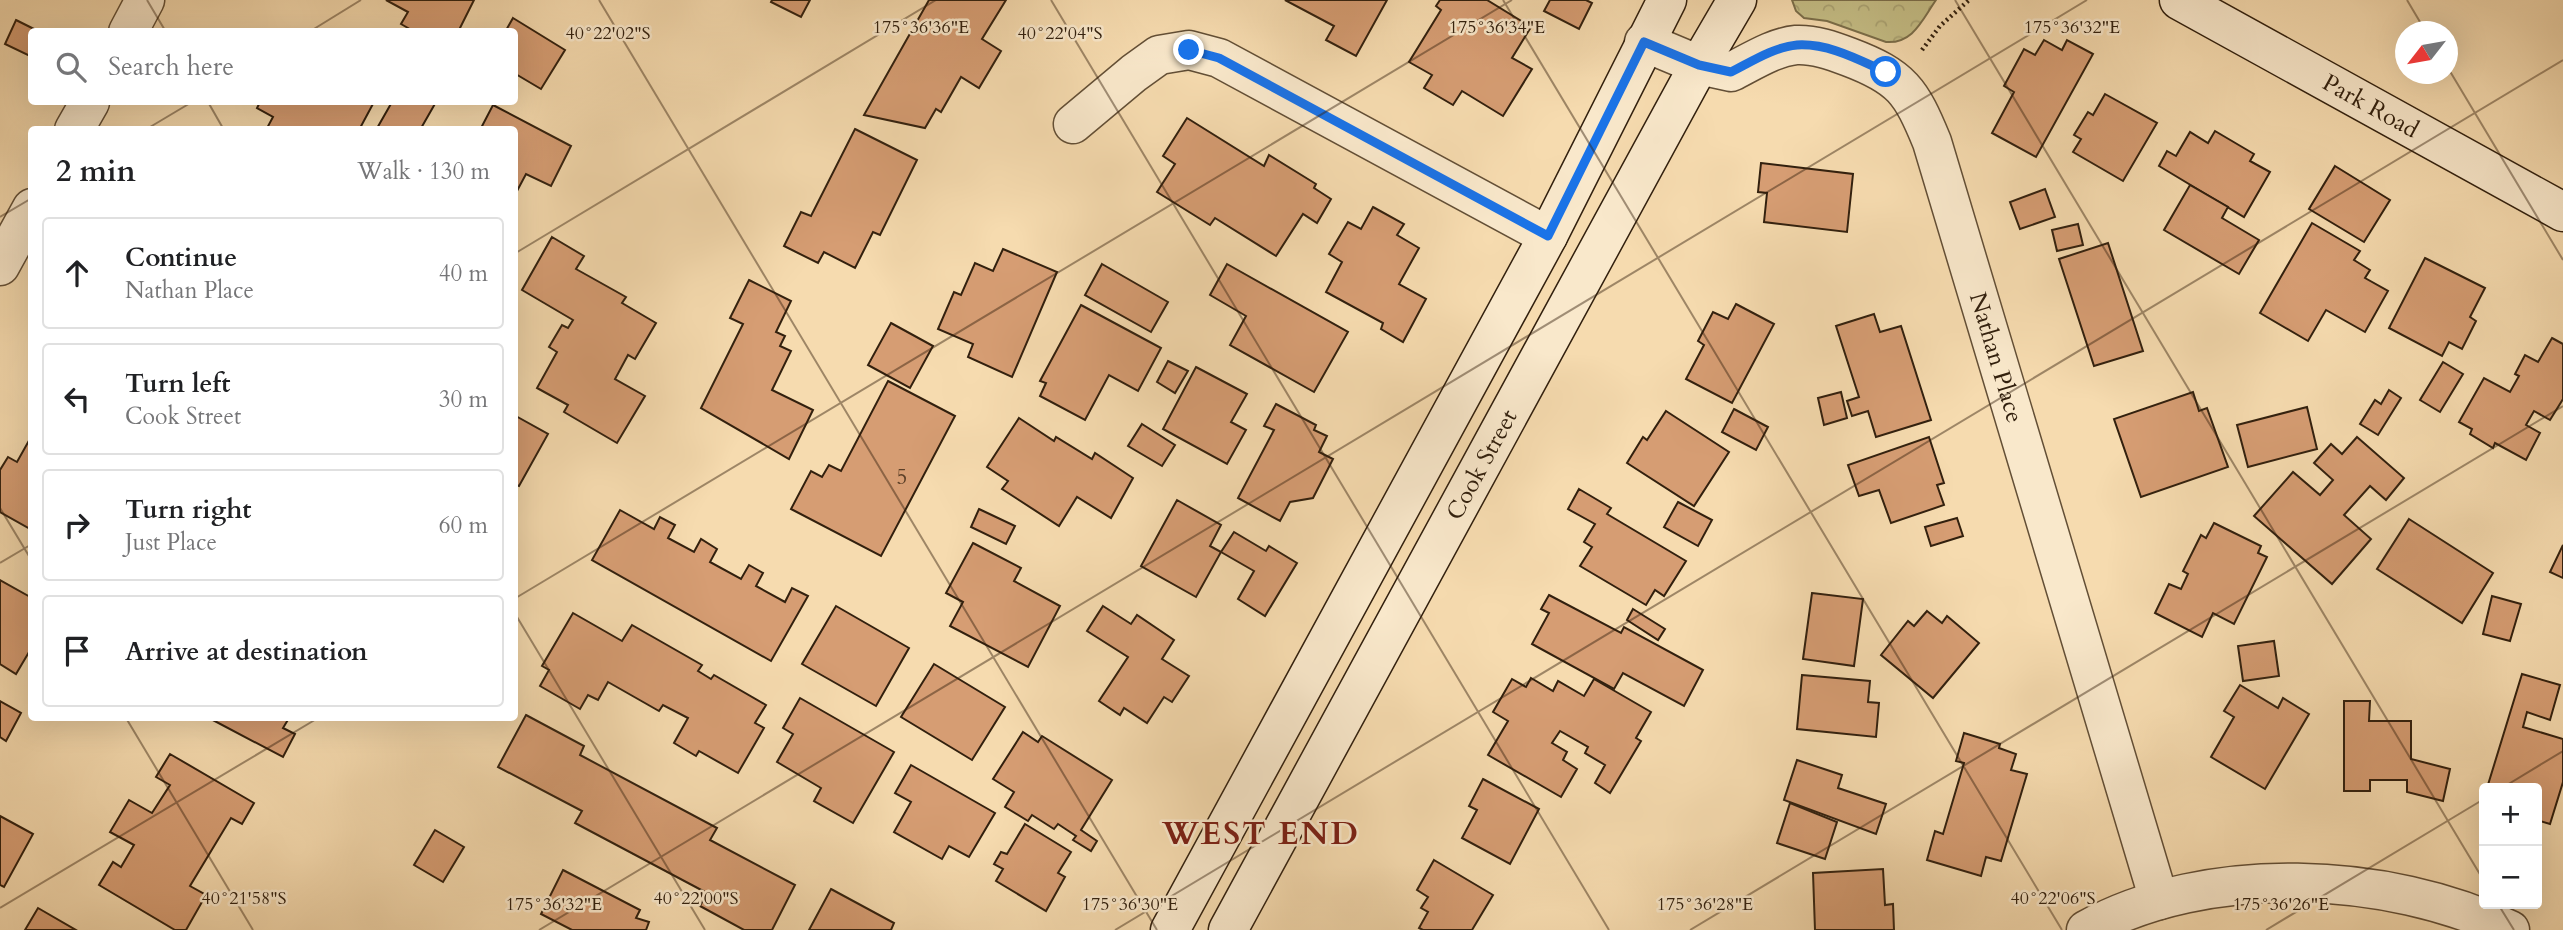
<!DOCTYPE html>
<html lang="en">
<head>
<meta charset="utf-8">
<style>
  :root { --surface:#fff; --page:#f2f2f2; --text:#202124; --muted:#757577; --line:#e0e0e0 }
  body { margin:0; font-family:Cardo,serif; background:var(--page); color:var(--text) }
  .controls { position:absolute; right:21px; bottom:21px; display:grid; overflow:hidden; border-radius:7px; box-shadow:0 7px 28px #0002 }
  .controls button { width:63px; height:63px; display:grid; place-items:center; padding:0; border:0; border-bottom:2px solid var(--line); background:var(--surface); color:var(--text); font:35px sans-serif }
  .compass { position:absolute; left:2395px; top:21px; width:63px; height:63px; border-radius:50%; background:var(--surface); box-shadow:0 7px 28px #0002; rotate:239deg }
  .stop { position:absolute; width:21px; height:21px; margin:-16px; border:5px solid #1a73e8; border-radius:50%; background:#fff }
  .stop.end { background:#1a73e8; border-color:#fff; box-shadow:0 2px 7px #0008 }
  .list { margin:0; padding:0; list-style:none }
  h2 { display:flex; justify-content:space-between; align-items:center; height:91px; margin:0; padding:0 28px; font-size:30px }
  h2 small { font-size:23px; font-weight:400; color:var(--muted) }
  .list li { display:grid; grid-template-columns:46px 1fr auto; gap:21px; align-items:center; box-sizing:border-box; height:112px; margin:0 14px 14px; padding:0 14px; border:2px solid var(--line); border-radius:7px }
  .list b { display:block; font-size:26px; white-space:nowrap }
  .list p { margin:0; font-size:23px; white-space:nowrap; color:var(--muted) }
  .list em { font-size:23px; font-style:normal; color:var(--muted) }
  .icon { flex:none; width:38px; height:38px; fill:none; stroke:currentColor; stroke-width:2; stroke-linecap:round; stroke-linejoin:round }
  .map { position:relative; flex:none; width:2563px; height:930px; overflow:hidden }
  .search { position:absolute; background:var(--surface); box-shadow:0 7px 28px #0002; left:28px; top:28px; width:490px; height:77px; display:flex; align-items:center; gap:18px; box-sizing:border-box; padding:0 24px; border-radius:7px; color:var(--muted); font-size:26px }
  .panel { position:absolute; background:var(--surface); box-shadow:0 7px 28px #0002; left:28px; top:126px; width:490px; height:595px; border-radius:7px }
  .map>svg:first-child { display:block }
  .park { fill:url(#park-crowns); stroke:#7b6e4a; stroke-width:2 }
  .building { fill:#d69d73; stroke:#32200e; stroke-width:2 }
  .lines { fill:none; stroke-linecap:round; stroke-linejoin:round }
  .street-casing { stroke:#634f36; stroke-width:41 }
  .secondary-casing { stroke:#32200e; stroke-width:41 }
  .path { stroke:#32200e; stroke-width:4.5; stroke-dasharray:2 3.5; stroke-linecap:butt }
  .street { stroke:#f9e8cb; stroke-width:38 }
  .secondary { stroke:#f9e8cb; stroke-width:38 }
  .route { stroke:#1a73e8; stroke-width:9 }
  .ticks { fill:none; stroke:#32200e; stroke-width:2; stroke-opacity:0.45 }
  .labels { text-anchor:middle; stroke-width:5; stroke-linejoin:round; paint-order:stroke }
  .number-label { font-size:21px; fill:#5b3f27 }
  .street-label { font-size:24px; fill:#32200e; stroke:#f9e8cb }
  .district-label { font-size:32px; font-weight:bold; letter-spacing:2px; fill:#7a1f14; stroke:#f9e8cb }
  .ticks-label { font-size:18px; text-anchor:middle; fill:#32200e; stroke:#f9e8cb; stroke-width:5; stroke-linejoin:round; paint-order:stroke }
</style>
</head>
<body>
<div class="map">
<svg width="2563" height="930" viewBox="0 0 2563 930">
  <defs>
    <pattern id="park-crowns" width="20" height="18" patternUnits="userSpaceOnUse" patternTransform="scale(1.75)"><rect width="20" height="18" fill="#c4bd85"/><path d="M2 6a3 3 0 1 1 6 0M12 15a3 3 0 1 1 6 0" fill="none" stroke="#a9a272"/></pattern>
  </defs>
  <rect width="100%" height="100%" fill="#f6dbaf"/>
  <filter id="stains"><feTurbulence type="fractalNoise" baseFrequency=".00286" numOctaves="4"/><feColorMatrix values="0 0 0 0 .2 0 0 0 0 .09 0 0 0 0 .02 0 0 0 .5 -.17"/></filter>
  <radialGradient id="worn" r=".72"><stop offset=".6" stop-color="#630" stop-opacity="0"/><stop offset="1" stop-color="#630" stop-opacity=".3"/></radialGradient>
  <path class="park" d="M1792 0H1936C1922 20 1913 44 1886 42L1827 21 1804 18 1796 11Z"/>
  <g class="building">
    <polygon points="386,0 474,0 458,32 415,32 401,24 408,12"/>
    <polygon points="772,0 810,0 801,17 771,2"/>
    <polygon points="929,0 1006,0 982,39 1001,51 979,88 961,77 941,112 936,109 925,128 864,115"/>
    <polygon points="1285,0 1387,0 1356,56 1326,40 1334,26"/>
    <polygon points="1440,0 1487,0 1531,27 1512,58 1532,69 1503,116 1462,91 1453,105 1424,88 1432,75 1409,62 1441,10 1436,6"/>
    <polygon points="1550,0 1586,0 1592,3 1579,29 1544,11"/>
    <polygon points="513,18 565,50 541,89 514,73 514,32 505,32"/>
    <polygon points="16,20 40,32 32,32 32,57 5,44"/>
    <polygon points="2044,40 2062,50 2067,40 2093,54 2036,157 1992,133 2014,92 2004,86 2024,49 2035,55"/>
    <polygon points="2105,94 2157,123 2123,181 2073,152 2081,139 2074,135 2088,112 2093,115"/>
    <polygon points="260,102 374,102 359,130 266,130 273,117 257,108"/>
    <polygon points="392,102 436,102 420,130 376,130"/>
    <polygon points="493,105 571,146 551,186 526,174 517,191 514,190 514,130 480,130"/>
    <polygon points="1187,118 1264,166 1269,155 1316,184 1314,188 1331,199 1317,223 1303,214 1276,256 1215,218 1210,225 1157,192 1175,164 1163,156"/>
    <polygon points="855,129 917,160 880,235 873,232 855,268 824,252 818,263 784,246 801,212 811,216"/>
    <polygon points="2215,131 2254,154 2250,161 2270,172 2244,217 2159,166 2167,151 2176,156 2190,132 2208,143"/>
    <polygon points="1761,163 1853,174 1847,232 1764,222 1767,193 1758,192"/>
    <polygon points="2335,166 2390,200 2364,242 2309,209"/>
    <polygon points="2190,185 2228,207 2222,218 2259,240 2239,274 2164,230"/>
    <polygon points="2045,189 2055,217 2020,229 2010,202"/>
    <polygon points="1373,207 1404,224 1397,235 1419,248 1399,284 1426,299 1403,342 1381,329 1383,323 1326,292 1342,262 1329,254 1348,222 1361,229"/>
    <polygon points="2312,223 2360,251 2354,260 2370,270 2365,278 2388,291 2365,332 2326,310 2308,341 2260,313"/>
    <polygon points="2078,224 2083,245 2057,251 2052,230"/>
    <polygon points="552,237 584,256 576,269 626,297 622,303 656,323 635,359 628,355 615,379 645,396 617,443 564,412 568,405 537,388 557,352 549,347 562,325 568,328 573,320 522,290"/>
    <polygon points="2108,243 2143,351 2094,366 2059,259"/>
    <polygon points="1003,249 1057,272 1012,377 968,357 973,344 938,329 954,292 961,295 975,263 993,271"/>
    <polygon points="2425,258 2485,288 2470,317 2476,321 2462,349 2449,342 2442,356 2389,328"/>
    <polygon points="1102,264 1168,302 1151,332 1085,295"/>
    <polygon points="1227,264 1348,332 1314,392 1230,345 1246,316 1210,295"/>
    <polygon points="749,280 791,301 776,332 785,336 780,346 791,351 772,390 813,410 789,459 701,408 743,324 730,318"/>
    <polygon points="1736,304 1774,324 1732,403 1686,379 1704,345 1698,341 1713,312 1728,319"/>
    <polygon points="1081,305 1161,348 1138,391 1109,375 1085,420 1040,396 1046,383 1040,381"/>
    <polygon points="1874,314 1880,332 1901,326 1931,420 1876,437 1868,411 1852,416 1847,401 1859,397 1836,326"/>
    <polygon points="891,323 933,346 910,388 868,365"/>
    <polygon points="2552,338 2563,344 2563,399 2550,420 2534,411 2526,425 2540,433 2526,460 2495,443 2493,448 2470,434 2472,429 2459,422 2484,378 2510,392 2519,376 2515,374 2525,355 2538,362"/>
    <polygon points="1168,361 1188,371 1175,393 1157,382"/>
    <polygon points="2443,362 2463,374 2440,412 2420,400"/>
    <polygon points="1196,367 1247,394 1231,422 1246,430 1227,464 1163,429"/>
    <polygon points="888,381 955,416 881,556 791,509 811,471 822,477 829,465 841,471"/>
    <polygon points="2389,390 2401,398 2378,435 2360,424 2375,400 2381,404"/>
    <polygon points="1841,392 1847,418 1824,425 1818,398"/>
    <polygon points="2193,392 2199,411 2207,408 2228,467 2141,497 2114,419"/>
    <polygon points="1276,404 1316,425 1314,430 1327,436 1319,452 1333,459 1313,498 1290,502 1280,521 1238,498 1274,430 1264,426"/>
    <polygon points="2307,407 2317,449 2248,467 2237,425"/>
    <polygon points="1734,409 1768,427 1756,450 1722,432"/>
    <polygon points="1666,411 1729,452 1694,506 1627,463 1643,437 1647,440"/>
    <polygon points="514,415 548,434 519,486 514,484"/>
    <polygon points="1019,418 1054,441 1056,437 1092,459 1095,453 1133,478 1111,518 1077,497 1059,526 1002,489 1008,481 987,467"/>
    <polygon points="1142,424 1175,445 1162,466 1128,446"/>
    <polygon points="31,437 32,437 32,530 0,512 0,470 8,457 17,462"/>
    <polygon points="1929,437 1944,483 1937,485 1944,505 1891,523 1879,490 1859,496 1848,465"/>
    <polygon points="2357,437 2404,478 2386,500 2370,486 2344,515 2371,539 2332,584 2254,516 2293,472 2320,495 2333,480 2314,463 2331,444 2342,454"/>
    <polygon points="1579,489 1611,508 1607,514 1686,561 1664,596 1655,590 1646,605 1580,566 1592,547 1584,542 1595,524 1568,509"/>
    <polygon points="1177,500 1221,525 1210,546 1221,552 1196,597 1141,566"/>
    <polygon points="1678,502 1712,520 1698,546 1664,527"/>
    <polygon points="979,509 1015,526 1006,544 971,527"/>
    <polygon points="620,510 654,529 660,517 675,525 668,538 694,552 701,539 717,549 710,562 741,579 749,565 763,573 756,586 785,602 792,588 808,596 771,661 592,560"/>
    <polygon points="1957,518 1963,536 1931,546 1925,527"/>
    <polygon points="2409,519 2493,573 2462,623 2377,569"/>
    <polygon points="2214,523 2261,546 2258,553 2267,557 2234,624 2213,613 2202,637 2155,613 2169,584 2181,589 2188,574 2183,571 2201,535 2206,538"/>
    <polygon points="1234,532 1266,551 1269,546 1297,563 1265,616 1238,599 1254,571 1221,552"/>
    <polygon points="973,543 1021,568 1014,581 1060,606 1028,667 950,626 963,602 946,593"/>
    <polygon points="2563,545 2563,578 2550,572"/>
    <polygon points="0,580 32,598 32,647 16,674 0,664"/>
    <polygon points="1812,593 1863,599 1854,666 1803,659"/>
    <polygon points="1549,595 1621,633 1624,627 1703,670 1684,706 1623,673 1614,689 1532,644 1549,613 1541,609"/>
    <polygon points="2492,596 2521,604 2510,641 2483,634"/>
    <polygon points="836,606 909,648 876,706 802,664"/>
    <polygon points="1103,606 1131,624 1137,615 1174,640 1162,659 1189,676 1172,702 1164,697 1147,723 1124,708 1120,715 1099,701 1128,657 1087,631"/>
    <polygon points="1633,609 1665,629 1658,640 1627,620"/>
    <polygon points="1927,611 1942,623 1947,616 1979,643 1933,698 1881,655 1908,621 1914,626"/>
    <polygon points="573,613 622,641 632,625 702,665 698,671 711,679 714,675 766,705 755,723 764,728 738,773 699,751 696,756 674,743 688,718 663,705 659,711 608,682 598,700 588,695 580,709 540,686 549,670 542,666"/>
    <polygon points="2274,641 2279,676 2243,681 2238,646"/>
    <polygon points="934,664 1005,707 972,760 901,717"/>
    <polygon points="2522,674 2560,685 2550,720 2527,712 2523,727 2563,739 2563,782 2550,824 2537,820 2537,788 2487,788"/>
    <polygon points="1802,675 1870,681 1868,702 1879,703 1876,737 1797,729"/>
    <polygon points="1531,678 1553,691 1558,681 1584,696 1594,679 1651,712 1636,738 1641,741 1610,793 1595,783 1605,765 1585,753 1588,747 1560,731 1552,743 1567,752 1563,760 1577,769 1561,797 1488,755 1508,721 1493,712 1512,679 1526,687"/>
    <polygon points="2240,685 2278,708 2283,698 2309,714 2265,789 2211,757 2234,717 2224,711"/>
    <polygon points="800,698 894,752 853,823 814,801 821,788 777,762 793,734 783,728"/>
    <polygon points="0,701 21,713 6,741 0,737"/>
    <polygon points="2344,701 2370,701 2369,721 2411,721 2411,759 2450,769 2443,801 2407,792 2407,780 2370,780 2370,791 2344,791"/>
    <polygon points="526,715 584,746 580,755 717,828 710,840 795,885 772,930 744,930 700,906 707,893 575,823 582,811 498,767"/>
    <polygon points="209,718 289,718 283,728 295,734 283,757"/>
    <polygon points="1023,732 1038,742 1042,736 1112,780 1081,830 1097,841 1091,851 1073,840 1076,836 1058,824 1054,829 1032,815 1028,821 1005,807 1014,792 993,779"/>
    <polygon points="1964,733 2000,744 1999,748 2016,754 2011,770 2027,774 2001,861 1986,857 1981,876 1927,860 1935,831 1943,834 1964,763 1956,761"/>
    <polygon points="170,754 254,803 242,824 231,818 190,886 206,895 186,930 175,930 99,885 113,862 121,867 134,845 110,832 129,800 152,813 170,785 156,777"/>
    <polygon points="1797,760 1842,775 1838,788 1886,804 1876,834 1784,800"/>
    <polygon points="911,765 995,813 969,857 949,846 942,859 894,832 911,802 895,793"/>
    <polygon points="1483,779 1539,809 1510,864 1462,838 1477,810 1469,806"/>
    <polygon points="1790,803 1837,822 1825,859 1777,843"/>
    <polygon points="0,816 33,834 4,887 0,885"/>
    <polygon points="1025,824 1071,852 1058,873 1065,877 1046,911 996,881 1003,869 994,864 1001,852 1007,854"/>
    <polygon points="435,830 464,847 443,882 414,865"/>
    <polygon points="1434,860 1493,895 1472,930 1423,930 1419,928 1428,912 1421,908 1428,897 1417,890"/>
    <polygon points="1883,869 1885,905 1893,904 1894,930 1815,930 1813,873"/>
    <polygon points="563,870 640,910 636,918 649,922 646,930 572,930 541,914"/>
    <polygon points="831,889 894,923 891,930 809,930"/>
    <polygon points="38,908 76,930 25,930"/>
  </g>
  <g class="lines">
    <defs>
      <g id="street">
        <polyline points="128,32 145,0"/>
        <path id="s1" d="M1644 42 1699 65 1731 72C1751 62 1774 47 1796 45 1814 44 1833 51 1849 57 1902 77 1911 91 1932 142L2159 900"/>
        <polyline points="1073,124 1134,73 1159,55 1189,50 1219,58 1548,236"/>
        <polyline points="74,130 90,102"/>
        <polyline points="0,266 32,208"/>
        <path d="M2086 930C2207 863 2388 871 2510 930"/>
      </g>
      <g id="secondary">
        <path id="s2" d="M2179 0 2563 212"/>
        <polyline points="1170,930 1548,236 1667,0"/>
        <path id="s3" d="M1228 930 1699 65 1737 0"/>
      </g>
    </defs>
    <use href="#street" class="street-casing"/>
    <use href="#secondary" class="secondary-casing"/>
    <polyline class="path" points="1922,50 1940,26 1969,0"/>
    <use href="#street" class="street"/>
    <use href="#secondary" class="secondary"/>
  </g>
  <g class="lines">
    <path class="route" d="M1189 50 1219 58 1548 236 1644 42 1699 65 1731 72C1751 62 1774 47 1797 45 1828 43 1859 60 1886 72"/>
  </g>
  <path class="ticks" d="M147 0 166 32M599 0 1157 930M1051 0 1609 930M1503 0 2062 930M1955 0 2484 881M2407 0 2426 32M309 32 361 0M2448 68 2563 260M208 102 224 130M145 130 192 102M0 217 32 198M514 254 936 0M0 508 32 561M0 563 32 544M514 599 1512 0M514 612 705 930M126 718 253 930M2502 788 2563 751M2498 904 2514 930M0 908 318 718M539 930 2087 0M1115 930 2563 60M1690 930 2563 406M2266 930 2484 799"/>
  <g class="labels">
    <g class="number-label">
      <text x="902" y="484">5</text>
    </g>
    <g class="street-label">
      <text dy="8" stroke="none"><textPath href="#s2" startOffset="219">Park Road</textPath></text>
      <text dy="8" stroke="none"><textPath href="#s1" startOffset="567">Nathan Place</textPath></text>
      <text dy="8" stroke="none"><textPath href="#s3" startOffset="530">Cook Street</textPath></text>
    </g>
    <g class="district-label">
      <text x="1261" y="844">WEST END</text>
    </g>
  </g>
  <g class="ticks-label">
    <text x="1497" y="33">175°36'34"E</text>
    <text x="921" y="33">175°36'36"E</text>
    <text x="2072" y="33">175°36'32"E</text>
    <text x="608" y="39">40°22'02"S</text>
    <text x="1060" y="39">40°22'04"S</text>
    <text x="244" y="904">40°21'58"S</text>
    <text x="696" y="904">40°22'00"S</text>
    <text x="2053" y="904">40°22'06"S</text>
    <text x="554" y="910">175°36'32"E</text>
    <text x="1130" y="910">175°36'30"E</text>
    <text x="1705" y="910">175°36'28"E</text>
    <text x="2281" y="910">175°36'26"E</text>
  </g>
  <rect width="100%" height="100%" filter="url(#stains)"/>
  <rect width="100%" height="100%" fill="url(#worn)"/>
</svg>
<div class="controls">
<button>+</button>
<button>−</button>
</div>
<svg class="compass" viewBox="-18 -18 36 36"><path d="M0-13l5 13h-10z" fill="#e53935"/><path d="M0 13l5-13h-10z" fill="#757577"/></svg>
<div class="stop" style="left:1886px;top:72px"></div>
<div class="stop end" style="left:1189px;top:50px"></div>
<div class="search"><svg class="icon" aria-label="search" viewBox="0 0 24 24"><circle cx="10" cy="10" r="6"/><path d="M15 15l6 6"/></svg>Search here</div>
<section class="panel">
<h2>2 min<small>Walk · 130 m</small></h2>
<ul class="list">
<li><svg class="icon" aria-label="ahead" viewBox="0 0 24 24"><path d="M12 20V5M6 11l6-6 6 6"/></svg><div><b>Continue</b><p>Nathan Place</p></div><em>40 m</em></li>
<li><svg class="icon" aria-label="left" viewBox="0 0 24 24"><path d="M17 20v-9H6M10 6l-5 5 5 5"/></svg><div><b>Turn left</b><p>Cook Street</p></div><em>30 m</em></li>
<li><svg class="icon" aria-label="right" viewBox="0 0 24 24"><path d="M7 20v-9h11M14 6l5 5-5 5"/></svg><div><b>Turn right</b><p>Just Place</p></div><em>60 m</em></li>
<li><svg class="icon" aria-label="arrive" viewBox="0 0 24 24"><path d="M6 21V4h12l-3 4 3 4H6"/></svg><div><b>Arrive at destination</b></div></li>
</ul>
</section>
</div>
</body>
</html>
